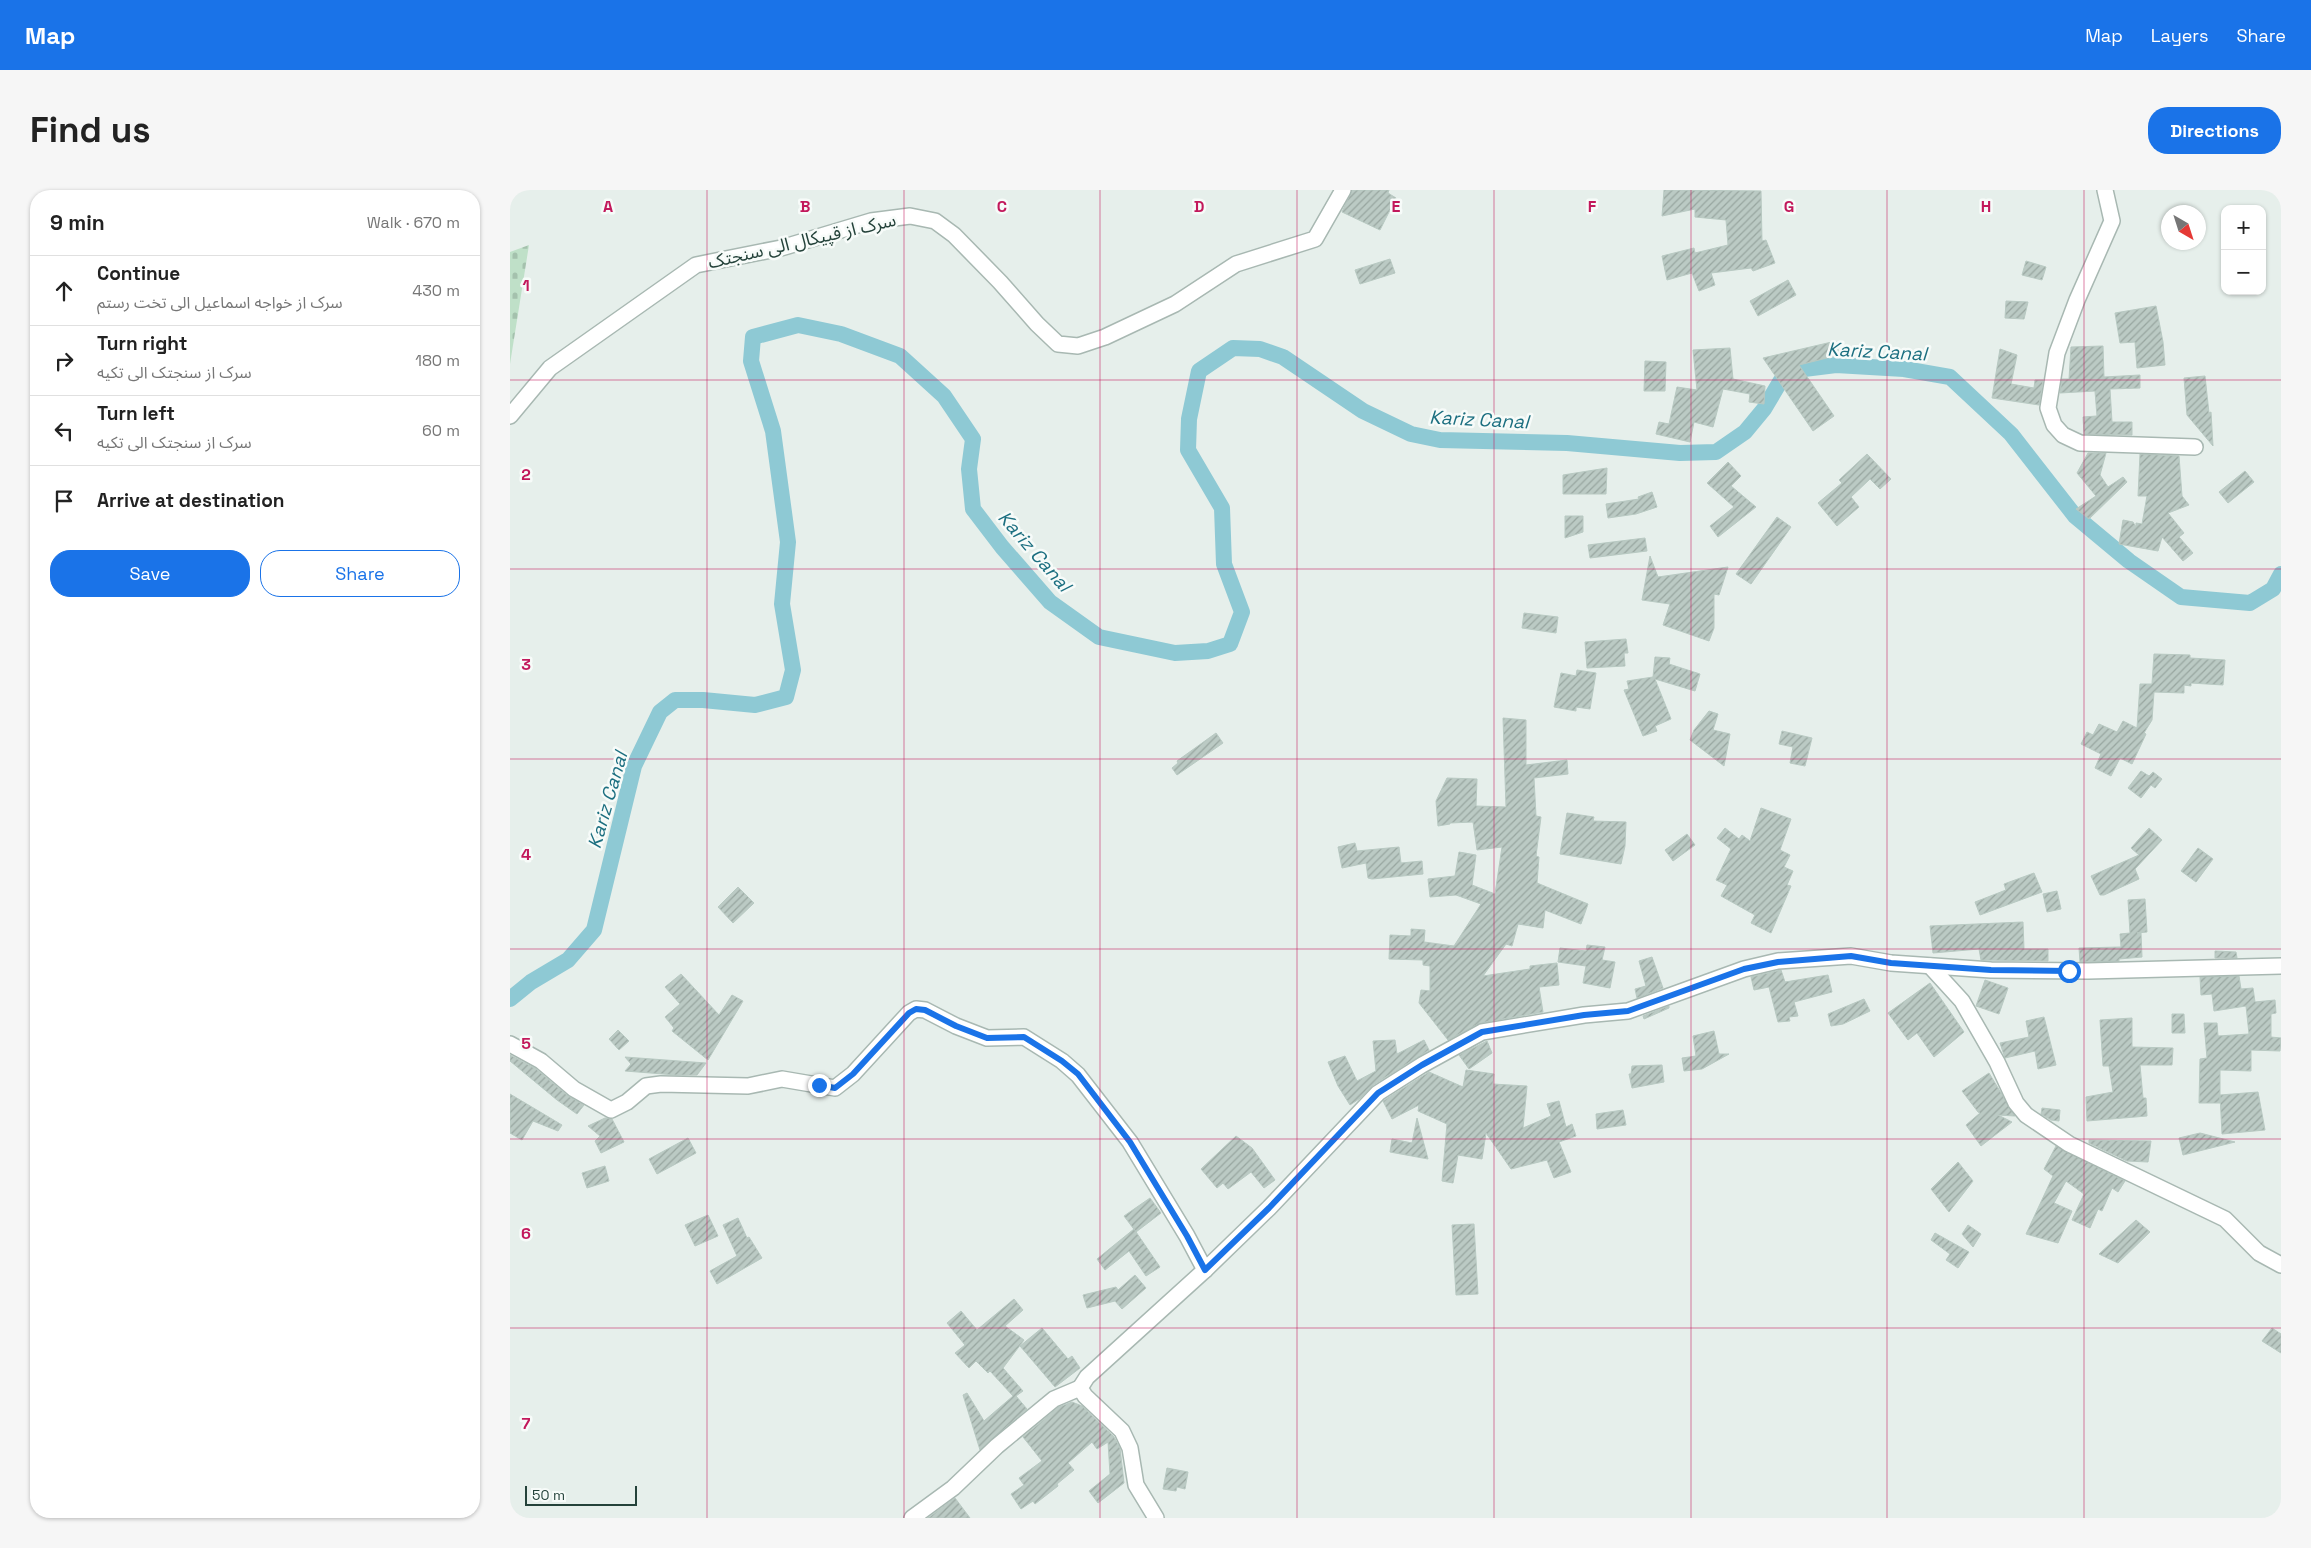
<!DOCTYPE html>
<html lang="en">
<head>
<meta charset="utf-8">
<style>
  :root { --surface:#fff; --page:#f6f6f6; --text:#222; --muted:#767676; --line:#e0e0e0; --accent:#1a73e8 }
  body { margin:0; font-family:"Space Grotesk","Noto Sans Arabic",sans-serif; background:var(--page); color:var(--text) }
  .controls { position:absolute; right:15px; top:15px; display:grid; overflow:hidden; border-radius:10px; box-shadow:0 1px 4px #0004 }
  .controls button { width:45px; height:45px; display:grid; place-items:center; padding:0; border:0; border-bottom:1px solid var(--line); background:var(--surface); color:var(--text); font:25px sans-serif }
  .compass { position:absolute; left:1651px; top:15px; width:45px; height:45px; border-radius:50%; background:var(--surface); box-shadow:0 1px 4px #0004; rotate:141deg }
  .scale { position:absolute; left:15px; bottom:12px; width:112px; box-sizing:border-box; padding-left:5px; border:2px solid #24423a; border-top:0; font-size:14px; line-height:18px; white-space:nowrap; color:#24423a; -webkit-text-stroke:4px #f7fbf9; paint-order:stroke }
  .stop { position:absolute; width:15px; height:15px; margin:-11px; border:4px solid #1a73e8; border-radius:50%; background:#fff }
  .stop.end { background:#1a73e8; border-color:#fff; box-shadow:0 1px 5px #0008 }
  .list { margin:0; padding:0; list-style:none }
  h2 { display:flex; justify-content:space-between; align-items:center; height:65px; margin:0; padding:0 20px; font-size:21px }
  h2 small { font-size:16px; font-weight:400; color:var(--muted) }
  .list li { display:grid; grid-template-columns:32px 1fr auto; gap:15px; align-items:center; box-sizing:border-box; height:70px; padding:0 20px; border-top:1px solid var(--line) }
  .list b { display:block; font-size:19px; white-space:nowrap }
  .list p { margin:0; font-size:16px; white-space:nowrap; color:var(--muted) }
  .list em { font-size:16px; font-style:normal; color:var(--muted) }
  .actions { display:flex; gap:10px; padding:15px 20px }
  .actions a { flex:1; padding:11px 0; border:1px solid var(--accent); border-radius:20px; text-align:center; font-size:18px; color:var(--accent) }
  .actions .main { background:var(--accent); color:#fff }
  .icon { flex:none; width:28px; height:28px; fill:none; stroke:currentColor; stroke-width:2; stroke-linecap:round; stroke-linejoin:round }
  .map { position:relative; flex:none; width:1771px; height:1328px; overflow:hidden; border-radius:20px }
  header { display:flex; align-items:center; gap:30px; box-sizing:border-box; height:70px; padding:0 25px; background:var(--accent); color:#fff }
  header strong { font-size:24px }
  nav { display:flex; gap:28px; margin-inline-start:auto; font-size:18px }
  .intro { display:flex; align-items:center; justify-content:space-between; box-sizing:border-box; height:120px; padding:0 30px }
  h1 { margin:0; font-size:35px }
  .button { padding:12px 22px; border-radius:20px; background:var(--accent); color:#fff; font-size:18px; font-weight:700 }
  main { display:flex; gap:30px; padding:0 30px }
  aside { flex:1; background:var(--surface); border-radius:20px; box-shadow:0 1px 4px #0004 }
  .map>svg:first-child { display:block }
  .cemetery { fill:url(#cemetery-stones) }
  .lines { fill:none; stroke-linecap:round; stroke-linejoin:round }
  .canal { stroke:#8ec9d4; stroke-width:16 }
  .building { fill:url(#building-hatch); stroke:#b8c9c2 }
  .minor-casing { stroke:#a8b8b2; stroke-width:18 }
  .minor { stroke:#fff; stroke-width:15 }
  .route { stroke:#1a73e8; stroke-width:6 }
  .grid { fill:none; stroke:#c2185b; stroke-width:1; stroke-opacity:0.55 }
  .labels { text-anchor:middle; stroke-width:5; stroke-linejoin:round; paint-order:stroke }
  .street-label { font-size:18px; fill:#24423a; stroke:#f7fbf9 }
  .water-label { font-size:19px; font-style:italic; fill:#1c6f80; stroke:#f7fbf9 }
  .grid-label { font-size:16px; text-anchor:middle; font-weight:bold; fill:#c2185b; stroke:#f7fbf9; stroke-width:5; stroke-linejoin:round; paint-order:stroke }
</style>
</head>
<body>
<header>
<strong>Map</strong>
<nav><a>Map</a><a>Layers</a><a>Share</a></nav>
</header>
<div class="intro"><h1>Find us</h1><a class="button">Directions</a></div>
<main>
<aside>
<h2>9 min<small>Walk · 670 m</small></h2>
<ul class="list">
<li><svg class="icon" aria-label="ahead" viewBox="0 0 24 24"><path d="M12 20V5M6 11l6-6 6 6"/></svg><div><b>Continue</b><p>سرک از خواجه اسماعیل الی تخت رستم</p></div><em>430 m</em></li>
<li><svg class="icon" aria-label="right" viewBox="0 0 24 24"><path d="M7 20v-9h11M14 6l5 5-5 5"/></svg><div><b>Turn right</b><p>سرک از سنجتک الی تکیه</p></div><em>180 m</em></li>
<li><svg class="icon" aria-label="left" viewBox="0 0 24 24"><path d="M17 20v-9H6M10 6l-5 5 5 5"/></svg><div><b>Turn left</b><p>سرک از سنجتک الی تکیه</p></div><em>60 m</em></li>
<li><svg class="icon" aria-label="arrive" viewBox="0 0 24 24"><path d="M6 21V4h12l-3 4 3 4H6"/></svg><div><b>Arrive at destination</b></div></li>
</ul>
<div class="actions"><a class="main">Save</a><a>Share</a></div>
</aside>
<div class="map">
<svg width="1771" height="1328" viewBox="0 0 1771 1328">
  <defs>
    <pattern id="cemetery-stones" width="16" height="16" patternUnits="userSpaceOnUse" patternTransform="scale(1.25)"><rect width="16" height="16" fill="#bfe0c8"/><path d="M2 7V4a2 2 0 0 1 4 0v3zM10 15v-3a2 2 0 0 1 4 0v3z" fill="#a4c1ad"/></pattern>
    <pattern id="building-hatch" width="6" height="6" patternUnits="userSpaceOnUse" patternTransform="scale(1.25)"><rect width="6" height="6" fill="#bbcac4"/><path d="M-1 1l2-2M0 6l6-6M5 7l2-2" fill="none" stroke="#98a6a0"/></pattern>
  </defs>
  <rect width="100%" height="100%" fill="#e6efeb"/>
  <polygon class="cemetery" points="19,55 0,174 0,62"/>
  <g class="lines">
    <polyline class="canal" points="0,809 21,792 58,770 84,740 124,576 150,522 165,510 193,510 245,515 276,507 283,480 272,414 278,352 263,241 241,171 243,147 288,135 331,144 390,166 434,206 463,249 459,279 463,319 492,357 540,412 589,447 665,463 698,461 720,454 732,422 714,374 712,318 678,260 679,229 689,181 723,158 750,159 773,167 853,221 901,244 930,250 1057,253 1170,263 1206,262 1235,242 1254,219 1270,192 1286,180 1326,175 1394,179 1440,187 1501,244 1565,326 1619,371 1671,407 1740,413 1763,399 1771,384"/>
  </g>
  <g class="building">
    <polygon points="842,0 879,0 878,3 886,8 870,40 832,22"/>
    <polygon points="1154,0 1251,1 1252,51 1256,50 1265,73 1243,81 1241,78 1201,83 1205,95 1189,101 1182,83 1157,90 1152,66 1184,58 1185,63 1218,55 1216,30 1185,27 1185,19 1152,26"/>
    <polygon points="880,69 885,83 850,94 845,80"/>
    <polygon points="1516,71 1536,77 1532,90 1512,85"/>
    <polygon points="1278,90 1286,105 1248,126 1240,111"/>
    <polygon points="1496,111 1518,112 1514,129 1495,128"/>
    <polygon points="1646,116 1653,152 1655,175 1627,178 1625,152 1610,153 1605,123"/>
    <polygon points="1326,151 1329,165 1289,175 1324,226 1303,241 1253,168"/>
    <polygon points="1593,156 1594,187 1630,185 1630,198 1600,199 1602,232 1622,232 1622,245 1574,244 1573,227 1587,226 1585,201 1550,203 1552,189 1559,189 1561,157"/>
    <polygon points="1220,158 1223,189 1255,196 1254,214 1239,212 1240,204 1213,199 1203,237 1184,232 1180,252 1146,244 1149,232 1159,234 1167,197 1187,200 1183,160"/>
    <polygon points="1490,159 1507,165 1501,194 1524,198 1525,190 1533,190 1529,215 1482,208"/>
    <polygon points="1135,171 1156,172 1155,201 1134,201"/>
    <polygon points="1695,186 1699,223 1701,222 1703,256 1677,225 1674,188"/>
    <polygon points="1578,263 1596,263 1590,285 1598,297 1613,287 1617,292 1579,329 1566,319 1586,306 1567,283"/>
    <polygon points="1357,264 1381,289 1370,299 1360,289 1341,307 1349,317 1327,336 1308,313 1332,293 1329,290"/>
    <polygon points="1630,264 1669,266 1672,306 1679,315 1658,323 1674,343 1669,347 1683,363 1673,371 1652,347 1648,361 1609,354 1613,330 1623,332 1626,337 1626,333 1632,334 1637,306 1628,306"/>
    <polygon points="1218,272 1231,286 1221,296 1246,317 1208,347 1200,336 1224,317 1197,293"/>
    <polygon points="1097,278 1096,304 1053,304 1053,285"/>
    <polygon points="1735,281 1744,292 1718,313 1709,302"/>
    <polygon points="1142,302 1147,317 1126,324 1098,328 1096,314 1129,309 1128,307"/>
    <polygon points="1055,326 1073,326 1073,342 1055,348"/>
    <polygon points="1267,327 1281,337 1241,394 1226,384"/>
    <polygon points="1135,348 1137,361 1080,368 1078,355"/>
    <polygon points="1140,366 1148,387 1218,377 1209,405 1204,404 1204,438 1199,451 1153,435 1160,414 1132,410"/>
    <polygon points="1014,423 1048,427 1046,443 1012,438"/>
    <polygon points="1116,449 1118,463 1114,463 1115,476 1077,478 1075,452"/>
    <polygon points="1644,464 1680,465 1680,468 1715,470 1713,495 1681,493 1681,496 1674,495 1674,503 1644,502 1642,530 1634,543 1636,544 1622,574 1610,568 1601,586 1585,578 1591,564 1571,554 1577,542 1583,545 1589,534 1607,542 1613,531 1627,538 1630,494 1642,494"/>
    <polygon points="1145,467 1160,468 1159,474 1190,484 1185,501 1145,489 1161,529 1145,536 1147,541 1133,546 1114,500 1119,499 1117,491 1143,487"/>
    <polygon points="1067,480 1086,483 1080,519 1066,517 1066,521 1044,517 1051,483 1066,486"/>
    <polygon points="1199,521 1208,524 1203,540 1220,544 1214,576 1180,550 1184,540"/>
    <polygon points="993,528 1016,530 1016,575 1057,570 1058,584 1024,588 1026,626 1031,627 1026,666 1029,667 1027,693 1078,714 1071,734 1035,720 1033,738 1008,734 1002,756 996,754 973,786 1020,779 1020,776 1047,773 1049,795 1029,797 1033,822 970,833 938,850 909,813 911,800 920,801 920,776 913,775 913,770 879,769 880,745 901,746 901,739 915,740 914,752 944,756 971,714 946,705 920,707 918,689 945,686 949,662 966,665 962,695 985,704 992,657 967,660 963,632 940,633 940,634 928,636 926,611 937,588 967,589 966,616 996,617"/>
    <polygon points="1272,541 1302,548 1295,576 1280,573 1283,557 1269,554"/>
    <polygon points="706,543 713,553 667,585 662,578 668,573 667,571"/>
    <polygon points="1631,581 1639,586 1643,582 1652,589 1645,598 1641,595 1631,608 1618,598"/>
    <polygon points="1251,618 1281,629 1270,660 1280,665 1274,677 1283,681 1277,695 1281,696 1261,743 1241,733 1245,725 1211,706 1217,695 1206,690 1221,659 1207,648 1215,638 1229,649 1232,645 1240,651"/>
    <polygon points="1057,623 1084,627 1083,631 1116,632 1115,656 1111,674 1050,664"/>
    <polygon points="1639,638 1652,650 1625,679 1629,689 1594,705 1590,705 1581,686 1629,665 1621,658"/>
    <polygon points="1177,644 1185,655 1163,671 1155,660"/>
    <polygon points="845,653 847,661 889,657 891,673 912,671 913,684 862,689 858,688 856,673 832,678 828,657"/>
    <polygon points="1688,658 1703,669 1686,692 1671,681"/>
    <polygon points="1524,683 1532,702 1470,725 1465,712 1496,700 1494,694"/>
    <polygon points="228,697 244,713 223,733 208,717"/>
    <polygon points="1547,701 1551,719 1537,722 1533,704"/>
    <polygon points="1635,709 1637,742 1627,743 1631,743 1632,767 1609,769 1609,771 1570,772 1569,758 1611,757 1610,744 1620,743 1618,710"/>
    <polygon points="1513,732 1514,759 1538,759 1538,771 1471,770 1469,759 1423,763 1420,736"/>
    <polygon points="1077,755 1095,757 1092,770 1105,772 1100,798 1073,793 1076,776 1048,772 1050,758 1076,761"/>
    <polygon points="1705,761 1726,762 1727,768 1705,768"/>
    <polygon points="1142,767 1153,798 1127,808 1125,799 1136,796 1129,771"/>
    <polygon points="1271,780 1275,792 1318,785 1322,802 1284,812 1288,826 1279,827 1280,831 1268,832 1259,797 1244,800 1241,787"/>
    <polygon points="171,784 209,825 222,805 233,811 198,870 162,841 164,838 155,827 170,814 155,797"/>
    <polygon points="1729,786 1731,799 1743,798 1745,812 1765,810 1766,823 1761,824 1761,847 1771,848 1770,861 1741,860 1741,881 1710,880 1710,913 1689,913 1690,869 1697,868 1694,833 1707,833 1708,846 1739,844 1736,816 1704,821 1702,804 1691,805 1690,787"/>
    <polygon points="1475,790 1498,798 1489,824 1466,816"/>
    <polygon points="1420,793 1454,842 1424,867 1407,843 1398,850 1378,823"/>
    <polygon points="1354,809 1360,821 1333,834 1321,836 1318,824"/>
    <polygon points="1159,816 1159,818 1134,829 1133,826"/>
    <polygon points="1662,824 1674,824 1675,843 1662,843"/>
    <polygon points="1534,827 1546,875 1528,879 1525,861 1495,868 1490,853 1519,847 1516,831"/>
    <polygon points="1622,828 1622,857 1663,858 1662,875 1630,875 1633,908 1636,908 1637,926 1577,931 1576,907 1603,902 1599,876 1593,876 1590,830"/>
    <polygon points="108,840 119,851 109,860 99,849"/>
    <polygon points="1204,841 1209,864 1219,864 1192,879 1174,881 1172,868 1186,866 1183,846"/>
    <polygon points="885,850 887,864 914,850 919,860 863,895 849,909 840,915 828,896 818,872 835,866 847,891 866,881 863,851"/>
    <polygon points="977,851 982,863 959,879 949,865"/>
    <polygon points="0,865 26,879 58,906 74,915 67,924 47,910 0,871"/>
    <polygon points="115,867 196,873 187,885 166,885 115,881 121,874"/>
    <polygon points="1152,875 1154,892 1122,898 1119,884 1121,884 1122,876"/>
    <polygon points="956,880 984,884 983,894 1017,896 1013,938 1041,926 1037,914 1049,911 1056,937 1062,934 1066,946 1049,952 1061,982 1044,988 1037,970 1001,979 976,943 972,969 948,965 943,993 932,991 937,934 908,921 909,915 882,929 873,911 919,882 953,897"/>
    <polygon points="1479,883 1505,926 1488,925 1502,932 1471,956 1456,935 1470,923 1468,922 1452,901"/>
    <polygon points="1748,902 1755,940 1712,944 1710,905"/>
    <polygon points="0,904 52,935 48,941 23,931 12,950 0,943"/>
    <polygon points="1532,918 1550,920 1549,931 1541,930 1531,924"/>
    <polygon points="1113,920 1116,935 1087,939 1086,924"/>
    <polygon points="95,928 102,929 114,952 91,963 85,951 90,946 78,936"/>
    <polygon points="907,928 918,969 880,962 882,949 902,953"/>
    <polygon points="1690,943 1725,952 1673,965 1669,948"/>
    <polygon points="726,946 742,958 765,990 754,998 741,982 718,999 713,993 707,998 691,979"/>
    <polygon points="178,948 186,963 147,984 139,969"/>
    <polygon points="1579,950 1641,951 1638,972 1617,971 1579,953"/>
    <polygon points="1546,956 1615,991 1608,1002 1602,998 1592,1021 1588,1019 1580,1038 1562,1030 1574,1004 1556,991 1544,1013 1562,1021 1548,1053 1516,1044 1543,986 1534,979"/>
    <polygon points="1448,972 1463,991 1439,1022 1421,999"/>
    <polygon points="95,976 99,991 77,998 72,983"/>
    <polygon points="640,1008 651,1023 626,1042 614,1026"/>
    <polygon points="198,1025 208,1046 185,1056 175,1035"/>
    <polygon points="228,1028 237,1048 239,1047 252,1068 207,1094 200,1081 227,1066 213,1035"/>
    <polygon points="1626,1030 1640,1042 1608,1073 1589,1064"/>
    <polygon points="964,1034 968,1104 946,1105 942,1035"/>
    <polygon points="1458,1035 1471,1044 1463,1057 1452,1044"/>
    <polygon points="624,1039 650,1077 636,1086 619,1061 595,1080 587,1069"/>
    <polygon points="1425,1043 1459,1062 1448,1078 1436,1070 1440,1064 1421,1050"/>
    <polygon points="625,1085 636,1098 612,1119 605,1111 577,1118 573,1105 606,1097 608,1100"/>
    <polygon points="504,1109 513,1120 495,1136 514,1150 493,1178 513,1201 506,1206 517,1219 470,1260 453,1205 457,1203 474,1231 503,1206 480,1181 478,1183 466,1171 459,1178 445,1163 455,1155 437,1133 451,1121 467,1140"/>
    <polygon points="532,1138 558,1169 562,1166 570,1178 545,1197 510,1156"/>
    <polygon points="1762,1138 1771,1144 1771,1163 1752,1151"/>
    <polygon points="562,1212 572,1216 604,1247 610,1258 614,1293 588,1313 579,1301 600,1284 598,1252 587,1259 582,1252 558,1273 564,1280 547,1294 548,1296 525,1314 523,1311 511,1319 501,1304 514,1295 509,1288 532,1271 513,1247 549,1217"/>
    <polygon points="657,1278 678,1282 675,1299 667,1297 666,1301 653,1299"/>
    <polygon points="445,1308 460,1328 418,1328"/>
  </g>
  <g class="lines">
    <defs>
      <g id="minor">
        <polyline points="1595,0 1602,31 1567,110 1547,163 1538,218 1544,235 1553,245 1570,253 1685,257"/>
        <polyline points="0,226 40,178 186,75 271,58 361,31 400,26 425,31 444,45 490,92 527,134 548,154 568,156 595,147 665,114 726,74 805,49 833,0"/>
        <polyline points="1420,776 1452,811 1487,872 1506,913 1516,925 1559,954 1715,1029 1749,1063 1771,1075"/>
        <polyline points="0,854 31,871 64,899 101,920 117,912 136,896 151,894 238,896 272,889 325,898 343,884 399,823 406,819 415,820 446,836 477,848 514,847 552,871 568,885 620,952 677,1046 695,1080"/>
        <polyline points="402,1328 443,1298 487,1256 544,1209 570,1198"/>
        <polyline points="646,1328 626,1295 620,1258 612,1241 575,1206 570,1198 577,1187 695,1080 759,1018 868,903 912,875 972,842 1074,825 1118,821 1234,779 1268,771 1341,766 1381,773 1481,780 1578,781 1771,776"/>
      </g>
    </defs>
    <use href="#minor" class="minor-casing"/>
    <use href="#minor" class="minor"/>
  </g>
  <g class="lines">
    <polyline class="route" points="309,895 325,898 343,884 399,823 406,819 415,820 446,836 477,848 514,847 552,871 568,884 620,952 677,1046 695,1080 759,1018 868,903 912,875 972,842 1074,825 1118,821 1234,779 1268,772 1341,766 1381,773 1481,780 1559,781"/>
  </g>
  <path class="grid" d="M197 0V1328M394 0V1328M590 0V1328M787 0V1328M984 0V1328M1181 0V1328M1377 0V1328M1574 0V1328M0 190H1771M0 379H1771M0 569H1771M0 759H1771M0 949H1771M0 1138H1771"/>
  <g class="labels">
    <g class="street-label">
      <text transform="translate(292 51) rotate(-13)" y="6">سرک از قپیکال الی سنجتک</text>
    </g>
    <g class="water-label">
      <text transform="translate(1367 161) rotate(3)" y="7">Kariz Canal</text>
      <text transform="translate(969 229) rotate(3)" y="7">Kariz Canal</text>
      <text transform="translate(525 361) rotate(49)" y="7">Kariz Canal</text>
      <text transform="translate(97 610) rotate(-74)" y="7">Kariz Canal</text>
    </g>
  </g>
  <g class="grid-label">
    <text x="98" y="22">A</text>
    <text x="295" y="22">B</text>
    <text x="492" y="22">C</text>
    <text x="689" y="22">D</text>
    <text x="886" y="22">E</text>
    <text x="1082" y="22">F</text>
    <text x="1279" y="22">G</text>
    <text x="1476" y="22">H</text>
    <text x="16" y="101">1</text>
    <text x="16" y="290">2</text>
    <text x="16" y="480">3</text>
    <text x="16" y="670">4</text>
    <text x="16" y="859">5</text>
    <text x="16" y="1049">6</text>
    <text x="16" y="1239">7</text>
  </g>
</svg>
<div class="controls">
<button>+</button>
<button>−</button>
</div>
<svg class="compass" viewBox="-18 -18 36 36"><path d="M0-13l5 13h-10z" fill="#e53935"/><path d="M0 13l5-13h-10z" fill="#767676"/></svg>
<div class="scale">50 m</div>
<div class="stop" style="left:1559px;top:781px"></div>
<div class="stop end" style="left:309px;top:895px"></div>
</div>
</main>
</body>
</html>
